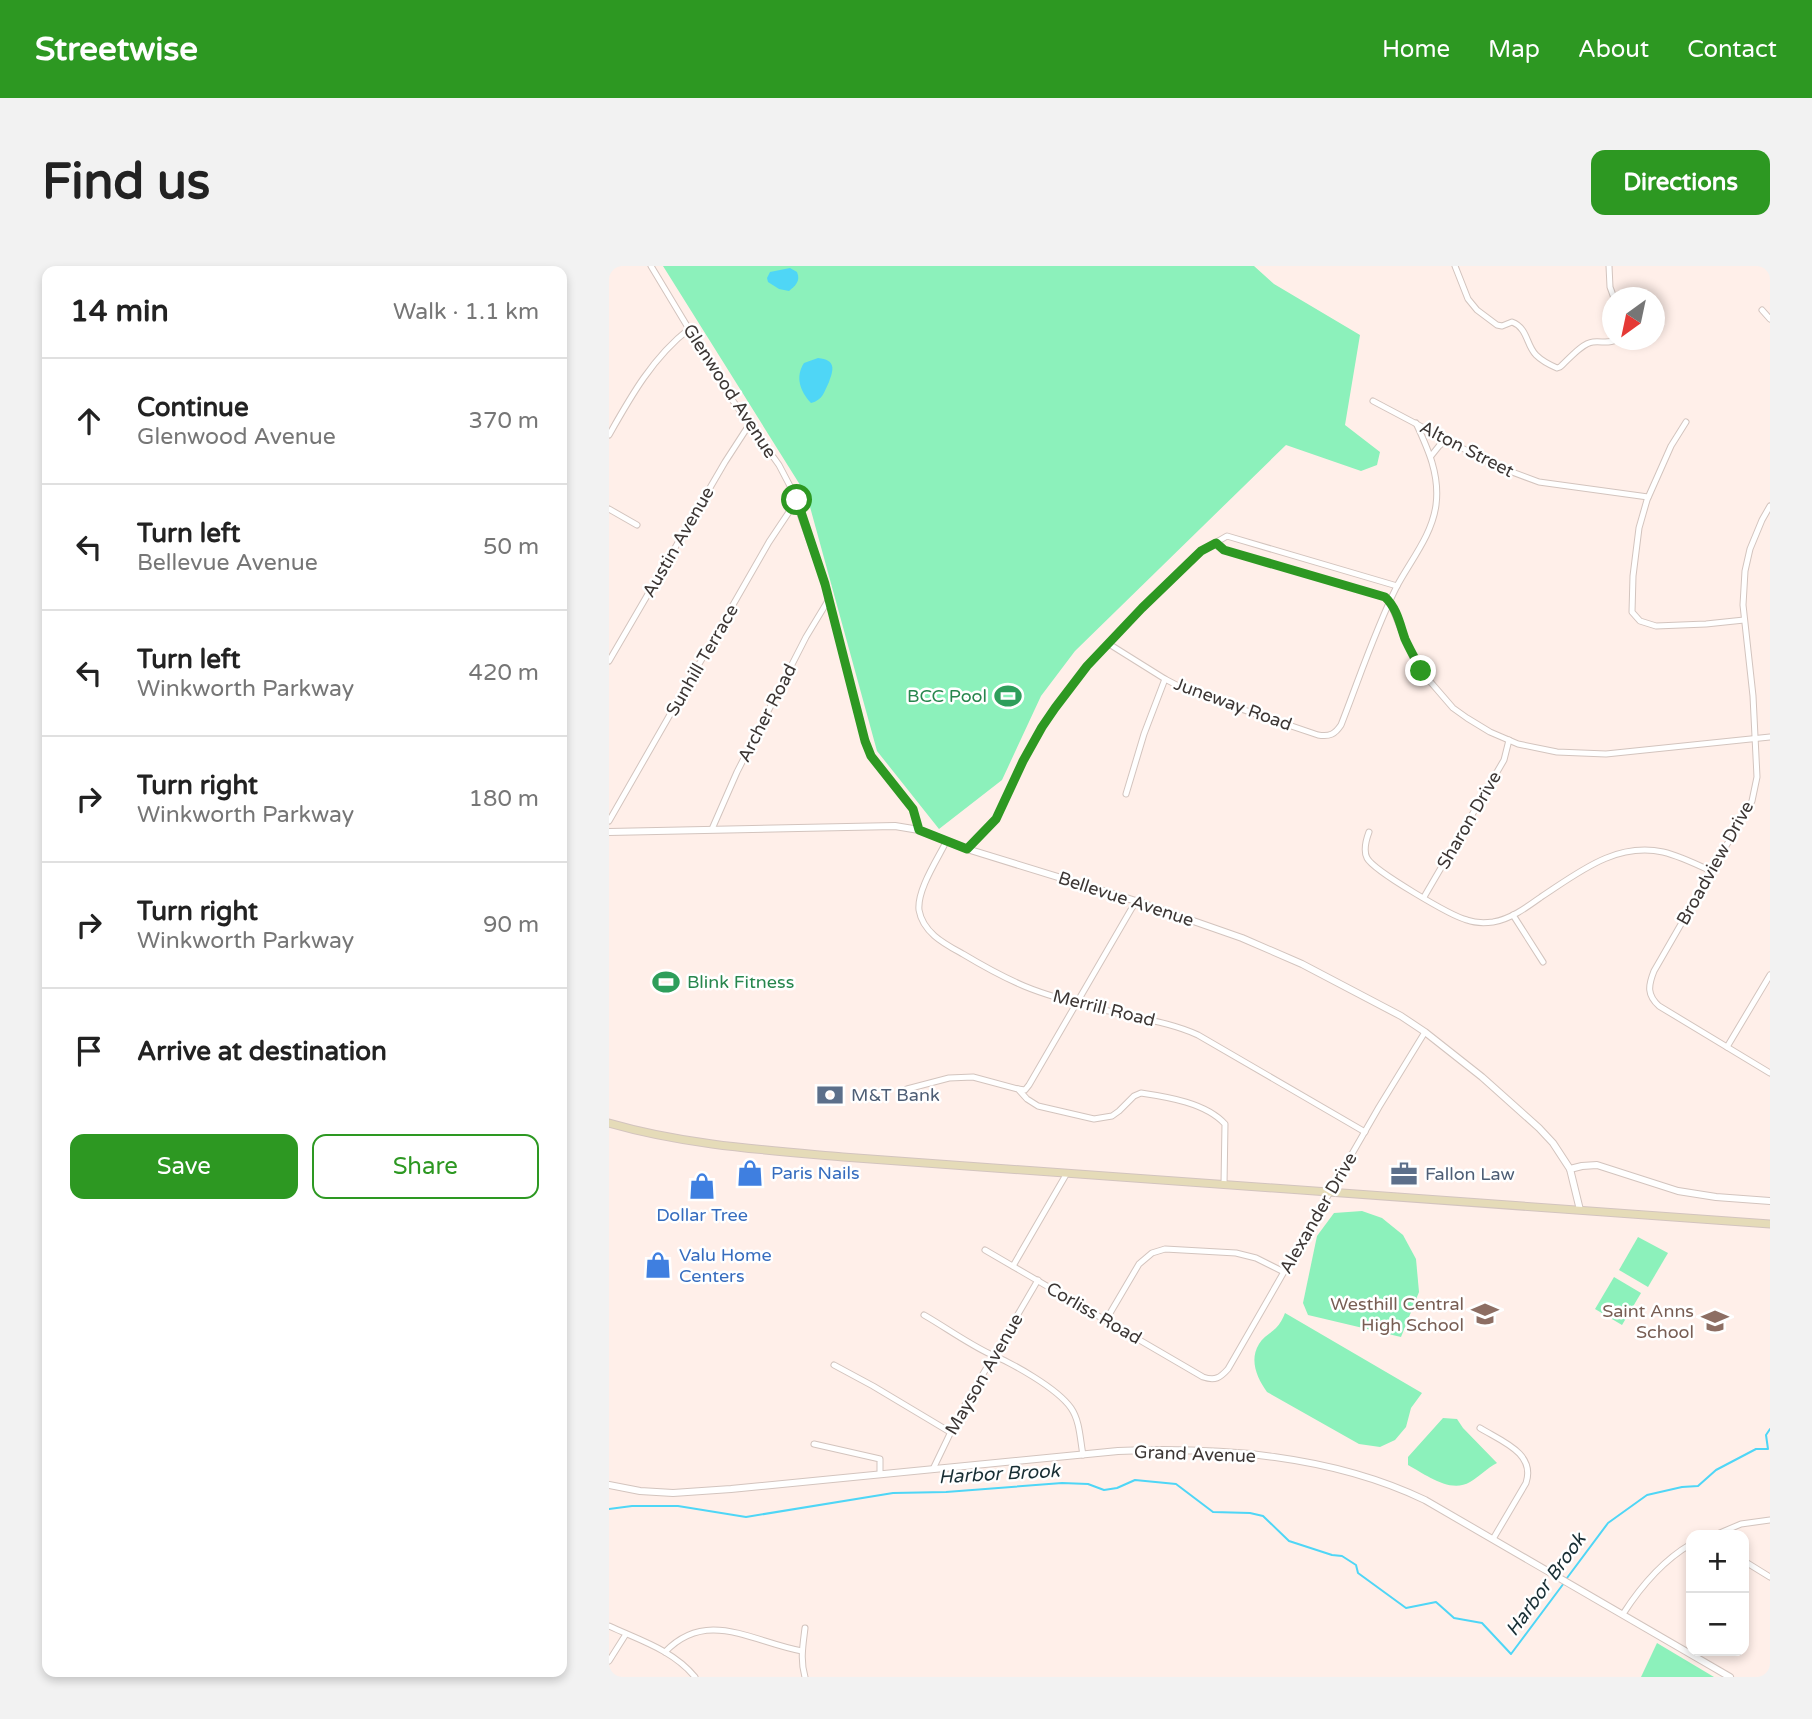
<!DOCTYPE html>
<html lang="en">
<head>
<meta charset="utf-8">
<style>
  :root { --surface:#fff; --page:#f2f2f2; --text:#222; --muted:#767676; --line:#e0e0e0; --accent:#2d9822 }
  body { margin:0; font-family:"Varela Round",sans-serif; background:var(--page); color:var(--text) }
  .controls { position:absolute; right:21px; bottom:21px; display:grid; overflow:hidden; border-radius:14px; box-shadow:0 4px 10px #0003 }
  .controls button { width:63px; height:63px; display:grid; place-items:center; padding:0; border:0; border-bottom:2px solid var(--line); background:var(--surface); color:var(--text); font:35px sans-serif }
  .compass { position:absolute; left:993px; top:21px; width:63px; height:63px; border-radius:50%; background:var(--surface); box-shadow:0 4px 10px #0003; rotate:213deg }
  .stop { position:absolute; width:21px; height:21px; margin:-16px; border:5px solid #2d9822; border-radius:50%; background:#fff }
  .stop.end { background:#2d9822; border-color:#fff; box-shadow:0 2px 7px #0008 }
  .list { margin:0; padding:0; list-style:none }
  h2 { display:flex; justify-content:space-between; align-items:center; height:91px; margin:0; padding:0 28px; font-size:30px }
  h2 small { font-size:23px; font-weight:400; color:var(--muted) }
  .list li { display:grid; grid-template-columns:46px 1fr auto; gap:21px; align-items:center; box-sizing:border-box; height:126px; padding:0 28px; border-top:2px solid var(--line) }
  .list b { display:block; font-size:26px; white-space:nowrap }
  .list p { margin:0; font-size:23px; white-space:nowrap; color:var(--muted) }
  .list em { font-size:23px; font-style:normal; color:var(--muted) }
  .actions { display:flex; gap:14px; padding:21px 28px }
  .actions a { flex:1; padding:16px 0; border:2px solid var(--accent); border-radius:14px; text-align:center; font-size:24px; color:var(--accent) }
  .actions .main { background:var(--accent); color:#fff }
  .icon { flex:none; width:38px; height:38px; fill:none; stroke:currentColor; stroke-width:2; stroke-linecap:round; stroke-linejoin:round }
  .map { position:relative; flex:none; width:1161px; height:1411px; overflow:hidden; border-radius:14px }
  header { display:flex; align-items:center; gap:42px; box-sizing:border-box; height:98px; padding:0 35px; background:var(--accent); color:#fff }
  header strong { font-size:33px }
  nav { display:flex; gap:38px; margin-inline-start:auto; font-size:24px }
  .intro { display:flex; align-items:center; justify-content:space-between; box-sizing:border-box; height:168px; padding:0 42px }
  h1 { margin:0; font-size:49px }
  .button { padding:18px 32px; border-radius:14px; background:var(--accent); color:#fff; font-size:24px; font-weight:700 }
  main { display:flex; gap:42px; padding:0 42px }
  aside { flex:1; background:var(--surface); border-radius:14px; box-shadow:0 4px 10px #0003 }
  .map>svg:first-child { display:block }
  .green { fill:#8cf1bb }
  .water { fill:#4fd6f6 }
  .lines { fill:none; stroke-linecap:round; stroke-linejoin:round }
  .stream { stroke:#4fd6f6; stroke-width:2 }
  .minor-casing { stroke:#d3c4be; stroke-width:7 }
  .tertiary-casing { stroke:#d3c4be; stroke-width:8 }
  .secondary-casing { stroke:#d3c4be; stroke-width:9 }
  .minor { stroke:#fff; stroke-width:5 }
  .tertiary { stroke:#fff; stroke-width:6 }
  .secondary { stroke:#e5dbb8; stroke-width:7 }
  .route { stroke:#2d9822; stroke-width:9 }
  .labels { text-anchor:middle; stroke-width:5; stroke-linejoin:round; paint-order:stroke }
  .street-label { font-size:18px; fill:#3c3634; stroke:#fff }
  .leisure-label { font-size:18px; fill:#27864d; stroke:#fff; text-anchor:end }
  .service-label { font-size:18px; fill:#4e5e75; stroke:#fff; text-anchor:start }
  .shop-label { font-size:18px; fill:#366cbe; stroke:#fff; text-anchor:start }
  .education-label { font-size:18px; fill:#785e54; stroke:#fff; text-anchor:end }
  .water-label { font-size:19px; font-style:italic; fill:#182e34; stroke:#fff }
</style>
</head>
<body>
<header>
<strong>Streetwise</strong>
<nav><a>Home</a><a>Map</a><a>About</a><a>Contact</a></nav>
</header>
<div class="intro"><h1>Find us</h1><a class="button">Directions</a></div>
<main>
<aside>
<h2>14 min<small>Walk · 1.1 km</small></h2>
<ul class="list">
<li><svg class="icon" aria-label="ahead" viewBox="0 0 24 24"><path d="M12 20V5M6 11l6-6 6 6"/></svg><div><b>Continue</b><p>Glenwood Avenue</p></div><em>370 m</em></li>
<li><svg class="icon" aria-label="left" viewBox="0 0 24 24"><path d="M17 20v-9H6M10 6l-5 5 5 5"/></svg><div><b>Turn left</b><p>Bellevue Avenue</p></div><em>50 m</em></li>
<li><svg class="icon" aria-label="left" viewBox="0 0 24 24"><path d="M17 20v-9H6M10 6l-5 5 5 5"/></svg><div><b>Turn left</b><p>Winkworth Parkway</p></div><em>420 m</em></li>
<li><svg class="icon" aria-label="right" viewBox="0 0 24 24"><path d="M7 20v-9h11M14 6l5 5-5 5"/></svg><div><b>Turn right</b><p>Winkworth Parkway</p></div><em>180 m</em></li>
<li><svg class="icon" aria-label="right" viewBox="0 0 24 24"><path d="M7 20v-9h11M14 6l5 5-5 5"/></svg><div><b>Turn right</b><p>Winkworth Parkway</p></div><em>90 m</em></li>
<li><svg class="icon" aria-label="arrive" viewBox="0 0 24 24"><path d="M6 21V4h12l-3 4 3 4H6"/></svg><div><b>Arrive at destination</b></div></li>
</ul>
<div class="actions"><a class="main">Save</a><a>Share</a></div>
</aside>
<div class="map">
<svg width="1161" height="1411" viewBox="0 0 1161 1411">
  <rect width="100%" height="100%" fill="#ffefe9"/>
  <g class="green">
    <polygon points="54,0 645,0 665,18 751,69 736,159 771,186 768,199 752,205 677,179 466,385 432,430 393,514 330,563 268,485 198,230"/>
    <polygon points="753,945 773,952 794,969 807,993 810,1026 792,1071 699,1049 694,1037 708,970 725,947"/>
    <polygon points="1029,971 1059,987 1039,1021 1010,1004"/>
    <polygon points="1005,1011 1032,1027 1013,1059 986,1043"/>
    <path d="M676 1047 813 1127 802 1142 797 1161 786 1174 771 1181 750 1178 658 1126C648 1112 640 1094 650 1078 654 1071 662 1067 667 1062 671 1058 674 1052 676 1047Z"/>
    <path d="M834 1152 848 1153 854 1162 888 1197C878 1202 871 1210 861 1216 841 1228 816 1208 799 1199V1191Z"/>
    <polygon points="1048,1377 1105,1411 1032,1411"/>
  </g>
  <g class="water">
    <path d="M181 2 188 6C192 15 186 20 180 25L170 23 159 16 158 12 161 6Z"/>
    <path d="M209 92C227 94 225 103 220 116 215 126 214 134 202 137 191 125 186 111 195 97Z"/>
  </g>
  <g class="lines">
    <g class="stream">
      <polyline points="0,1243 23,1240 69,1240 137,1251 284,1227 337,1226 453,1217 479,1218 495,1224 508,1222 526,1214 567,1218 604,1246 641,1247 654,1250 680,1275 723,1289 733,1290 747,1299 749,1307 797,1342 827,1336 845,1352 873,1357 902,1388 955,1317"/>
      <polyline points="958,1312 999,1257 1038,1229 1073,1221 1089,1220 1107,1204 1147,1183 1159,1183 1157,1169 1161,1163"/>
    </g>
    <defs>
      <g id="minor">
        <polyline points="42,0 119,128 170,199 181,220 216,318 256,475 262,490 304,543 310,564"/>
        <path d="M846 0 859 33 868 44 888 59 893 60 903 56C919 62 917 79 927 89 933 95 941 99 948 102L951 101C960 93 973 77 984 76 993 75 999 78 1007 74"/>
        <polyline points="1000,0 1001,21 1005,32"/>
        <polyline points="1153,44 1161,53"/>
        <polyline points="764,135 887,200 930,216 1039,231"/>
        <polyline points="1077,156 1062,180 1038,234 1030,262 1024,310 1023,346 1031,355 1047,360 1097,358 1135,354"/>
        <path d="M0 169C22 130 44 91 80 63"/>
        <polyline points="822,190 830,180 838,173"/>
        <path d="M1161 240 1153 254 1141 283 1136 305 1134 339 1144 430 1148 511 1143 535 1045 705C1039 720 1038 729 1050 740L1161 807"/>
        <polyline points="0,243 28,259"/>
        <polyline points="607,277 615,284 776,331 781,336 797,376 812,405 844,442 858,452 881,466 909,478 948,486 997,488 1161,471"/>
        <path d="M500 378 556 413 579 425 709 469C721 471 726 468 732 459 750 413 766 364 788 320 802 294 823 269 827 239 831 209 819 183 807 157"/>
        <polyline points="0,395 116,196 140,159"/>
        <polyline points="517,528 535,468 556,413"/>
        <polyline points="0,555 160,276 188,234"/>
        <polyline points="103,563 128,506 197,371 220,333"/>
        <path d="M760 566C757 574 754 584 758 592 765 605 842 650 858 654 866 657 876 657 884 656 902 653 918 641 932 631 969 607 1006 576 1054 586 1071 590 1087 598 1104 606"/>
        <path d="M337 576C328 594 308 624 310 644 314 667 336 678 354 688 374 700 394 711 415 720 439 730 466 737 492 743 525 752 558 755 589 769L756 866"/>
        <polyline points="358,583 387,553 414,495 433,461 446,442 478,400 533,342 592,285 618,270 788,320"/>
        <polyline points="815,631 895,494 900,474"/>
        <polyline points="904,649 934,696"/>
        <polyline points="1118,781 1161,709"/>
        <path d="M298 823 340 812 364 811 409 823 418 833 429 840 485 853 503 850 510 845 525 830 532 827C559 831 597 837 616 858L615 918"/>
        <polyline points="409,823 416,824 420,819 527,635"/>
        <path d="M376 984 594 1111C606 1115 611 1112 619 1103L770 841 816 766"/>
        <polyline points="404,1000 458,907"/>
        <path d="M315 1049C336 1061 358 1077 381 1088 403 1097 448 1122 462 1142 471 1155 471 1173 474 1189"/>
        <polyline points="497,1054 530,998 543,987 556,983 627,987 647,992 675,1006"/>
        <polyline points="225,1099 264,1120 341,1166"/>
        <path d="M871 1162C892 1175 927 1187 917 1217L884 1273"/>
        <polyline points="205,1178 271,1193 271,1208"/>
        <polyline points="324,1203 350,1149 429,1014"/>
        <polyline points="1106,1269 1132,1258 1161,1254"/>
        <polyline points="1135,1295 1161,1311"/>
        <path d="M1014 1348C1032 1320 1053 1295 1082 1278"/>
        <path d="M0 1360C30 1374 64 1384 86 1411"/>
        <path d="M56 1386C98 1342 143 1376 193 1385"/>
        <polyline points="0,1395 17,1368"/>
        <path d="M196 1411C191 1394 194 1379 196 1362"/>
      </g>
      <g id="tertiary">
        <polyline points="0,566 286,560 310,564 358,583 527,635 633,672 693,698 792,750 816,766 873,811 930,862 944,877 961,903 971,944"/>
        <polyline points="961,903 973,900 988,899 1069,925 1107,931 1161,935"/>
        <path d="M0 1219 31 1225 64 1227 122 1223 509 1185C613 1181 722 1189 816 1234L1121 1411"/>
      </g>
      <path id="secondary" d="M0 857C76 879 156 884 234 891L1161 958"/>
    </defs>
    <use href="#minor" class="minor-casing"/>
    <use href="#tertiary" class="tertiary-casing"/>
    <use href="#secondary" class="secondary-casing"/>
    <use href="#minor" class="minor"/>
    <use href="#tertiary" class="tertiary"/>
    <use href="#secondary" class="secondary"/>
  </g>
  <g class="lines">
    <path class="route" d="M188 234 216 318 256 475 262 490 304 543 310 564 358 583 387 553 414 495 433 461 446 442 478 400 533 342 592 285 607 277 615 284 776 331C788 342 791 359 796 373 801 384 807 394 812 405"/>
  </g>
  <defs>
    <symbol id="stadium-bare" viewBox="-9 -9 18 18"><path d="M0-5a6.5 5 0 1 0 0 10a6.5 5 0 1 0 0-10ZM-3.5-1.8h7v3.6h-7Z" fill="#2e9e5b" stroke="#fff" stroke-width="2.5" paint-order="stroke"/></symbol>
    <symbol id="bank-bare" viewBox="-9 -9 18 18"><path d="M-6-4H6V4H-6ZM0-2.3a2.3 2.3 0 1 0 0 4.6a2.3 2.3 0 1 0 0-4.6Z" fill="#5c6f8a" stroke="#fff" stroke-width="2.5" paint-order="stroke"/></symbol>
    <symbol id="shop-bare" viewBox="-9 -9 18 18"><path d="M-5-2.5h2.3a2.7 3.5 0 0 1 5.4 0H5L5.5 6h-11ZM-1.5-2.5h3a1.5 2.3 0 0 0-3 0Z" fill="#3f7fe0" stroke="#fff" stroke-width="2.5" paint-order="stroke"/></symbol>
    <symbol id="office-bare" viewBox="-9 -9 18 18"><path d="M-6-3h4V-5.5h4V-3h4V5H-6ZM-1-4.5V-3h2v-1.5ZM-6 0V1H6V0Z" fill="#5c6f8a" stroke="#fff" stroke-width="2.5" paint-order="stroke"/></symbol>
    <symbol id="school-bare" viewBox="-9 -9 18 18"><path d="M0-5L7-2L0 1L-7-2ZM-4 1L0 2.5L4 1V4Q0 6-4 4Z" fill="#8d6e63" stroke="#fff" stroke-width="2.5" paint-order="stroke"/></symbol>
  </defs>
  <g fill-rule="evenodd">
    <use href="#stadium-bare" x="380" y="411" width="38" height="38"/>
    <use href="#stadium-bare" x="38" y="697" width="38" height="38"/>
    <use href="#bank-bare" x="202" y="810" width="38" height="38"/>
    <use href="#shop-bare" x="122" y="888" width="38" height="38"/>
    <use href="#office-bare" x="776" y="889" width="38" height="38"/>
    <use href="#shop-bare" x="74" y="901" width="38" height="38"/>
    <use href="#shop-bare" x="30" y="980" width="38" height="38"/>
    <use href="#school-bare" x="857" y="1029" width="38" height="38"/>
    <use href="#school-bare" x="1087" y="1036" width="38" height="38"/>
  </g>
  <g class="labels">
    <g class="street-label">
      <text transform="translate(121 125) rotate(57)" y="6">Glenwood Avenue</text>
      <text transform="translate(858 183) rotate(27)" y="6">Alton Street</text>
      <text transform="translate(69 276) rotate(-60)" y="6">Austin Avenue</text>
      <text transform="translate(93 394) rotate(-60)" y="6">Sunhill Terrace</text>
      <text transform="translate(624 438) rotate(20)" y="6">Juneway Road</text>
      <text transform="translate(158 447) rotate(-63)" y="6">Archer Road</text>
      <text transform="translate(860 554) rotate(-60)" y="6">Sharon Drive</text>
      <text transform="translate(1106 597) rotate(-61)" y="6">Broadview Drive</text>
      <text transform="translate(517 633) rotate(18)" y="6">Bellevue Avenue</text>
      <text transform="translate(495 742) rotate(14)" y="6">Merrill Road</text>
      <text transform="translate(709 947) rotate(-60)" y="6">Alexander Drive</text>
      <text transform="translate(485 1047) rotate(30)" y="6">Corliss Road</text>
      <text transform="translate(375 1108) rotate(-60)" y="6">Mayson Avenue</text>
      <text transform="translate(586 1188) rotate(2)" y="6">Grand Avenue</text>
    </g>
    <g class="leisure-label">
      <text x="378" y="436">BCC Pool</text>
      <text x="78" y="722" text-anchor="start">Blink Fitness</text>
    </g>
    <g class="service-label">
      <text x="242" y="835">M&amp;T Bank</text>
      <text x="816" y="914">Fallon Law</text>
    </g>
    <g class="shop-label">
      <text x="162" y="913">Paris Nails</text>
      <text x="93" y="955" text-anchor="middle">Dollar Tree</text>
      <text x="70" y="995">Valu Home<tspan x="70" dy="21">Centers</tspan></text>
    </g>
    <g class="education-label">
      <text x="855" y="1044">Westhill Central<tspan x="855" dy="21">High School</tspan></text>
      <text x="1085" y="1051">Saint Anns<tspan x="1085" dy="21">School</tspan></text>
    </g>
    <g class="water-label">
      <text transform="translate(390 1207) rotate(-3)" y="7">Harbor Brook</text>
      <text transform="translate(936 1318) rotate(-54)" y="7">Harbor Brook</text>
    </g>
  </g>
</svg>
<div class="controls">
<button>+</button>
<button>−</button>
</div>
<svg class="compass" viewBox="-18 -18 36 36"><path d="M0-13l5 13h-10z" fill="#e53935"/><path d="M0 13l5-13h-10z" fill="#767676"/></svg>
<div class="stop" style="left:188px;top:234px"></div>
<div class="stop end" style="left:812px;top:405px"></div>
</div>
</main>
</body>
</html>
